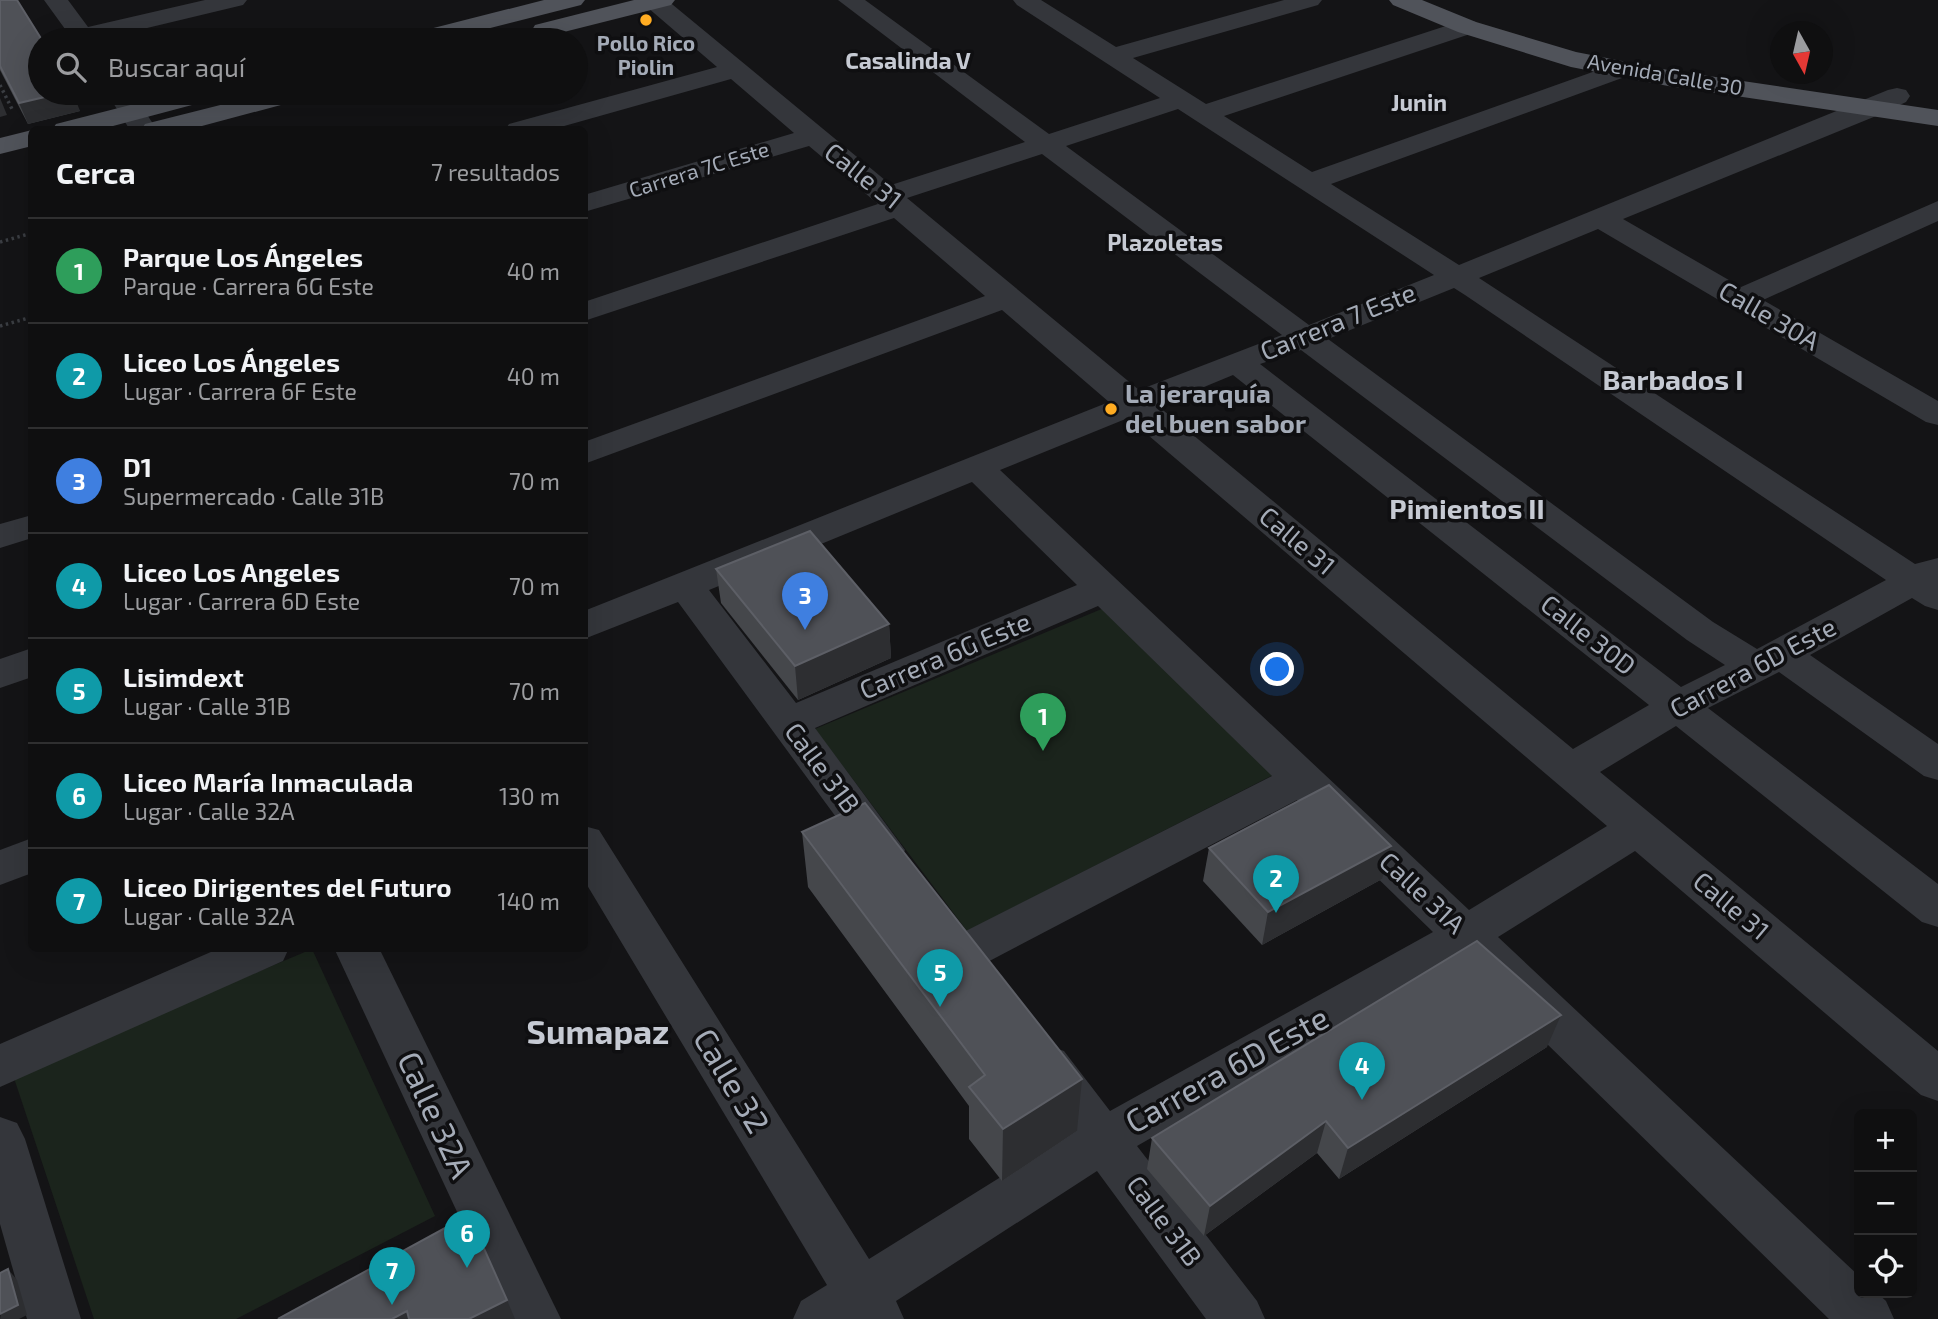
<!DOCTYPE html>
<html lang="es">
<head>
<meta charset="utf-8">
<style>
  :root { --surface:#0f0f10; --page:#1d1d1e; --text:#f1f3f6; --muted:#9b9c9f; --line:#2f2f30; --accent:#0b8043 }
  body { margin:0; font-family:"Exo 2",sans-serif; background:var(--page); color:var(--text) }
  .controls { position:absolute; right:21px; bottom:21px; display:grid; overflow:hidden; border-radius:10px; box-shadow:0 7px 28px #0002 }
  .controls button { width:63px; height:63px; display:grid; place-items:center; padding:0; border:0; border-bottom:2px solid var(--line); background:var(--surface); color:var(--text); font:35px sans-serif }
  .compass { position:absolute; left:1770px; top:21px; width:63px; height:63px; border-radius:50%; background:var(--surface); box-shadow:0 7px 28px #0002; rotate:172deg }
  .you { position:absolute; left:1278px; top:670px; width:24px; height:24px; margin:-18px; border:5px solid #fff; border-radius:50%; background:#1a73e8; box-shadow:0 0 0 10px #1a73e833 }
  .badge { display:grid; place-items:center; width:46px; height:46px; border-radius:50%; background:var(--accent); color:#fff; font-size:23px; font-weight:700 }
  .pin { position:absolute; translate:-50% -58px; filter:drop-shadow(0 2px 4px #0008) }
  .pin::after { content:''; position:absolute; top:37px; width:24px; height:21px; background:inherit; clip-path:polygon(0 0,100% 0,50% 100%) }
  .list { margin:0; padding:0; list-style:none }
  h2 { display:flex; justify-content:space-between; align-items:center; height:91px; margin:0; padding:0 28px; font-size:30px }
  h2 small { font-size:23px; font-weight:400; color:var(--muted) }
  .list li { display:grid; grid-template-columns:46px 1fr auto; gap:21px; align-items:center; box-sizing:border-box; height:105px; padding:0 28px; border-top:2px solid var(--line) }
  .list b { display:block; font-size:26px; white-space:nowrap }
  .list p { margin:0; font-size:23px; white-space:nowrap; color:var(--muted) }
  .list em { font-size:23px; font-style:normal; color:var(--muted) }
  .icon { flex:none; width:38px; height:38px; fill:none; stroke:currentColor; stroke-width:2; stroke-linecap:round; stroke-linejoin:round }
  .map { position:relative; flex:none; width:1938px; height:1319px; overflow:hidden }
  .search { position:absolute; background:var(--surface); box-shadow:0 7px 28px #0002; left:28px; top:28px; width:560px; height:77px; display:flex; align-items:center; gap:18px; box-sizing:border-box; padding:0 24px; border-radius:38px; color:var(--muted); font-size:26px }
  .panel { position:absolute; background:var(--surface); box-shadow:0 7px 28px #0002; left:28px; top:126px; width:560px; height:826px; border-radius:10px }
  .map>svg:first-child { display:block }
  .green { fill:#1b241c }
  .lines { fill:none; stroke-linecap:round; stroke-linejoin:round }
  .path { stroke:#3a3d42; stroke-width:3.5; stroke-dasharray:2.5 3.5; stroke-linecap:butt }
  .minor { fill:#34363b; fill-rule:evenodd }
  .major { fill:#50535a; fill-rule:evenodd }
  .wall { fill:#45474b }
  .shaded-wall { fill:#2d2e31 }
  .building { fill:#4f5157; stroke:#5d5f66; stroke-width:2 }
  .poi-dot { fill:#ffac22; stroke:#0f0f11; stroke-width:2.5 }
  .labels { text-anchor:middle; stroke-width:7; stroke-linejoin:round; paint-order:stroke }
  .far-poi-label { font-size:21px; font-weight:bold; fill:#a4abb7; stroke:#0f0f11 }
  .far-street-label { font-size:21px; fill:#a4abb7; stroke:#0f0f11 }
  .far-neighbourhood-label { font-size:23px; font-weight:bold; fill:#c6cad3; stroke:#0f0f11 }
  .street-label { font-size:26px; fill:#a4abb7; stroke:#0f0f11 }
  .poi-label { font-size:26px; font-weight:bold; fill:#a4abb7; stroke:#0f0f11; text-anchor:start }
  .neighbourhood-label { font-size:28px; font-weight:bold; fill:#c6cad3; stroke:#0f0f11 }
  .near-street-label { font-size:32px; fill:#a4abb7; stroke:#0f0f11 }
  .near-neighbourhood-label { font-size:33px; font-weight:bold; fill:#c6cad3; stroke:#0f0f11 }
</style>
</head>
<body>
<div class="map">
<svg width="1938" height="1319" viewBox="0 0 1938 1319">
  <rect width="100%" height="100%" fill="#141416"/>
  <g class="green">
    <polygon points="1104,608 1277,773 967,931 815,729"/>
    <polygon points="312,949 435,1216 236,1319 94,1319 13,1075"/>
  </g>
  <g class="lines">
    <g class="path">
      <polyline points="0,85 12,109"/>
      <polyline points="0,242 32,233"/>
      <polyline points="0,326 32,317"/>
    </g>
    <g class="minor">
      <polygon points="44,0 68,0 88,27 205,0 247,0 243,5 97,40 73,40"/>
      <path d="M644 0H667L891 185 1025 142 838 0H865L1049 134 1160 98 1017 5 1013 0H1041L1116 47 1284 0H1322L1318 5 1133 58 1206 104 1458 22 1467 20 1476 22 1479 27 1476 32 1224 116 1312 172 1615 64 1624 61 1633 64 1637 69 1633 74 1331 184 1459 265 1888 90 1897 88 1906 90 1910 96 1906 102 1881 114 1623 219 1741 287 1938 201V221L1763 300 1938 401V425L1926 422 1598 229 1479 278 1915 564 1938 558V610L1925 606 1912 598 1810 655 1938 744V780L1924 776 1779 672 1708 708 1938 884V927L1922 922 1676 726 1600 772 1938 1051V1101L1921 1095 1635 851 1498 937 1859 1276V1293H1877L1886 1301 1894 1319H1829L1461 960 1137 1146 1257 1301 1265 1319H1206L1097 1171 896 1301 904 1319H793L801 1301 827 1285 584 880V826L599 830 869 1259 1070 1134 1030 1081 1023 1066 1030 1051 1047 1045 1064 1051 1110 1111 1433 932 1297 800 978 967 962 973 946 967 939 954 946 941 1272 776 1098 606 815 728 905 850 899 862 884 867 869 862 678 602 584 639V611L1109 402 1002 310 584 464V442L985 296 894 218 584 321V302L878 204 809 146 584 212V195L794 133 731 79 550 130H505L509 124 717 67 647 7ZM1178 109 1434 275 1309 325 1066 146ZM1042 154 1282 335 1139 390 907 198ZM1454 288 1465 295 1886 580 1757 649 1713 622 1328 339ZM1301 350 1687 640 1725 665 1681 687 1260 364ZM1233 375 1649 705 1573 749 1158 406ZM1128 418 1607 826 1469 910 1000 470ZM972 482 1077 585 796 703 709 590Z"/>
      <polygon points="107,93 133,93 157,130 130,130"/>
      <polygon points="32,515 32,538 0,548 0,524"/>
      <polygon points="32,648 32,677 0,688 0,659"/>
      <polygon points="32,838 32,873 0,885 0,850"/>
      <polygon points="220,948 289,948 283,961 0,1087 0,1044"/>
      <polygon points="334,948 379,948 561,1319 507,1319"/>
      <polygon points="0,1117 17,1123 25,1139 81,1319 27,1319 0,1224"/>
    </g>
    <g class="major">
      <polygon points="544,0 585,0 581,5 443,40 403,40 406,35"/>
      <polygon points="634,0 675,0 671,5 544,37 535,35 532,30 535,25"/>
      <polygon points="1389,0 1422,0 1476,22 1576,52 1668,70 1938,110 1938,126 1668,86 1571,67 1458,32 1393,5"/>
      <polygon points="177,93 192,93 196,99 192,105 98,130 52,130 56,124"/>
      <polygon points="268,93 311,93 307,98 187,130 141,130 145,124"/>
      <polygon points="32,130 32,146 0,154 0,138"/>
    </g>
  </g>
  <g class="wall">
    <polygon points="0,0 80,111 28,124 0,70"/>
    <polygon points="716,569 889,624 891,658 798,700 721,603"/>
    <polygon points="802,832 1077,1131 1002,1181 969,1139 969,1106 808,887"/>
    <polygon points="1209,848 1382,879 1262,945 1203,881"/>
    <polygon points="1547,1047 1339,1179 1317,1153 1204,1236 1147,1169 1152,1138"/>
  </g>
  <g class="shaded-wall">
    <polygon points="62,93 73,93 80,111 28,124 19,103"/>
    <polygon points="0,98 7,115 0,117"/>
    <polygon points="889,624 891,658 798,700 795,666"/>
    <polygon points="1391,846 1382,879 1262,945 1268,912"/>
    <polygon points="1561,1015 1547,1047 1339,1179 1348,1148"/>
    <polygon points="1082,1079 1077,1131 1002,1181 1003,1129"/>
    <polygon points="1326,1121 1317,1153 1204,1236 1210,1206"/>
    <polygon points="8,1269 17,1280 27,1315 19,1319 0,1319"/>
    <polygon points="507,1300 515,1319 469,1319"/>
    <polygon points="407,1311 411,1319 392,1319"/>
  </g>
  <g class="building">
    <polygon points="0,0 17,0 42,40 40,40 40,93 62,93 19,103 0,66"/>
    <polygon points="810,531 889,624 795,666 716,569"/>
    <polygon points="1329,785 1391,846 1268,912 1209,848"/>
    <polygon points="865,803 1082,1079 1003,1129 969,1087 985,1075 802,832"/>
    <polygon points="1477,941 1561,1015 1348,1148 1326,1121 1210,1206 1152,1138"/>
    <polygon points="469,1215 507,1300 469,1319 409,1319 407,1311 392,1319 278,1319"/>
    <polygon points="8,1269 18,1305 0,1314 0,1273"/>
  </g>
  <g class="poi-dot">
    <circle cx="646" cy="20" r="7"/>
    <circle cx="1111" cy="409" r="7"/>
  </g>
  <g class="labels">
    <g class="far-poi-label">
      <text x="646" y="51">Pollo Rico<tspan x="646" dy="24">Piolin</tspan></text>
    </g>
    <g class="far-street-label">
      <text transform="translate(1665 75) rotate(10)" y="7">Avenida Calle 30</text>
      <text transform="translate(699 170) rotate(-17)" y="7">Carrera 7C Este</text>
    </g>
    <g class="far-neighbourhood-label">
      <text x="908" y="69">Casalinda V</text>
      <text x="1419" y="111">Junin</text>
      <text x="1165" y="251">Plazoletas</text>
    </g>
    <g class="street-label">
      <text transform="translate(863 176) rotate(38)" y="9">Calle 31</text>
      <text transform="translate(1769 316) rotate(30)" y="9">Calle 30A</text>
      <text transform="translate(1338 322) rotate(-22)" y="9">Carrera 7 Este</text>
      <text transform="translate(1297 541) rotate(40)" y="9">Calle 31</text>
      <text transform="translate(1588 635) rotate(38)" y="9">Calle 30D</text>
      <text transform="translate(945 656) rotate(-23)" y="9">Carrera 6G Este</text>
      <text transform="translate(1753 668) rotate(-28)" y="9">Carrera 6D Este</text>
      <text transform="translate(822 768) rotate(53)" y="9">Calle 31B</text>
      <text transform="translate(1422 893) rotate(43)" y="9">Calle 31A</text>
      <text transform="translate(1731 906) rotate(40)" y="9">Calle 31</text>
      <text transform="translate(1164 1221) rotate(53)" y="9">Calle 31B</text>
    </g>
    <g class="poi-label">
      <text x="1125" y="403">La jerarquía<tspan x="1125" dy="30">del buen sabor</tspan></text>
    </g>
    <g class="neighbourhood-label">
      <text x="1673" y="390">Barbados I</text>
      <text x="1467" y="519">Pimientos II</text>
    </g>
    <g class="near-street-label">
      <text transform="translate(1227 1070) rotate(-29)" y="11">Carrera 6D Este</text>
      <text transform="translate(731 1081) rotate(59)" y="11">Calle 32</text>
      <text transform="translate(435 1115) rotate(65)" y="11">Calle 32A</text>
    </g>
    <g class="near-neighbourhood-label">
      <text x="598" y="1044">Sumapaz</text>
    </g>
  </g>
</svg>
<div class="controls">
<button>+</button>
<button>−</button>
<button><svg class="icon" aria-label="locate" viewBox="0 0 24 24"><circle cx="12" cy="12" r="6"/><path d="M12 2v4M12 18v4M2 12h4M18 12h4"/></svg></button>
</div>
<svg class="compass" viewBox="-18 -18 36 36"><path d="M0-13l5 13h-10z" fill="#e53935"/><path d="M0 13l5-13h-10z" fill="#9b9c9f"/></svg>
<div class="you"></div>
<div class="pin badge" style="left:1043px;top:751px;background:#2e9e5b">1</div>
<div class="pin badge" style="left:1276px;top:913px;background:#0f9aa8">2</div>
<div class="pin badge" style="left:805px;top:630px;background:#3f7fe0">3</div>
<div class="pin badge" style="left:1362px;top:1100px;background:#0f9aa8">4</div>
<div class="pin badge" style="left:940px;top:1007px;background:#0f9aa8">5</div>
<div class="pin badge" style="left:467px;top:1268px;background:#0f9aa8">6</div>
<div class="pin badge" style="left:392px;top:1305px;background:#0f9aa8">7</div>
<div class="search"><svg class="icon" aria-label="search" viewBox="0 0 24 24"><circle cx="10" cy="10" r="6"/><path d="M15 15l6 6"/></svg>Buscar aquí</div>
<section class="panel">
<h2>Cerca<small>7 resultados</small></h2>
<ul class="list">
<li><span class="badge" style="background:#2e9e5b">1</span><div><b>Parque Los Ángeles</b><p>Parque · Carrera 6G Este</p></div><em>40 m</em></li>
<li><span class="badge" style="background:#0f9aa8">2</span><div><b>Liceo Los Ángeles</b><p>Lugar · Carrera 6F Este</p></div><em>40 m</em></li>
<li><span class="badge" style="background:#3f7fe0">3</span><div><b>D1</b><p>Supermercado · Calle 31B</p></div><em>70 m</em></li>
<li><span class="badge" style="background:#0f9aa8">4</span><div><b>Liceo Los Angeles</b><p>Lugar · Carrera 6D Este</p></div><em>70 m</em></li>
<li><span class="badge" style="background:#0f9aa8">5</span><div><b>Lisimdext</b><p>Lugar · Calle 31B</p></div><em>70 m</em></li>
<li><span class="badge" style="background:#0f9aa8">6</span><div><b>Liceo María Inmaculada</b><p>Lugar · Calle 32A</p></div><em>130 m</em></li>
<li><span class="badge" style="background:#0f9aa8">7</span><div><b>Liceo Dirigentes del Futuro</b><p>Lugar · Calle 32A</p></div><em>140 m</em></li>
</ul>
</section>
</div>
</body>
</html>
